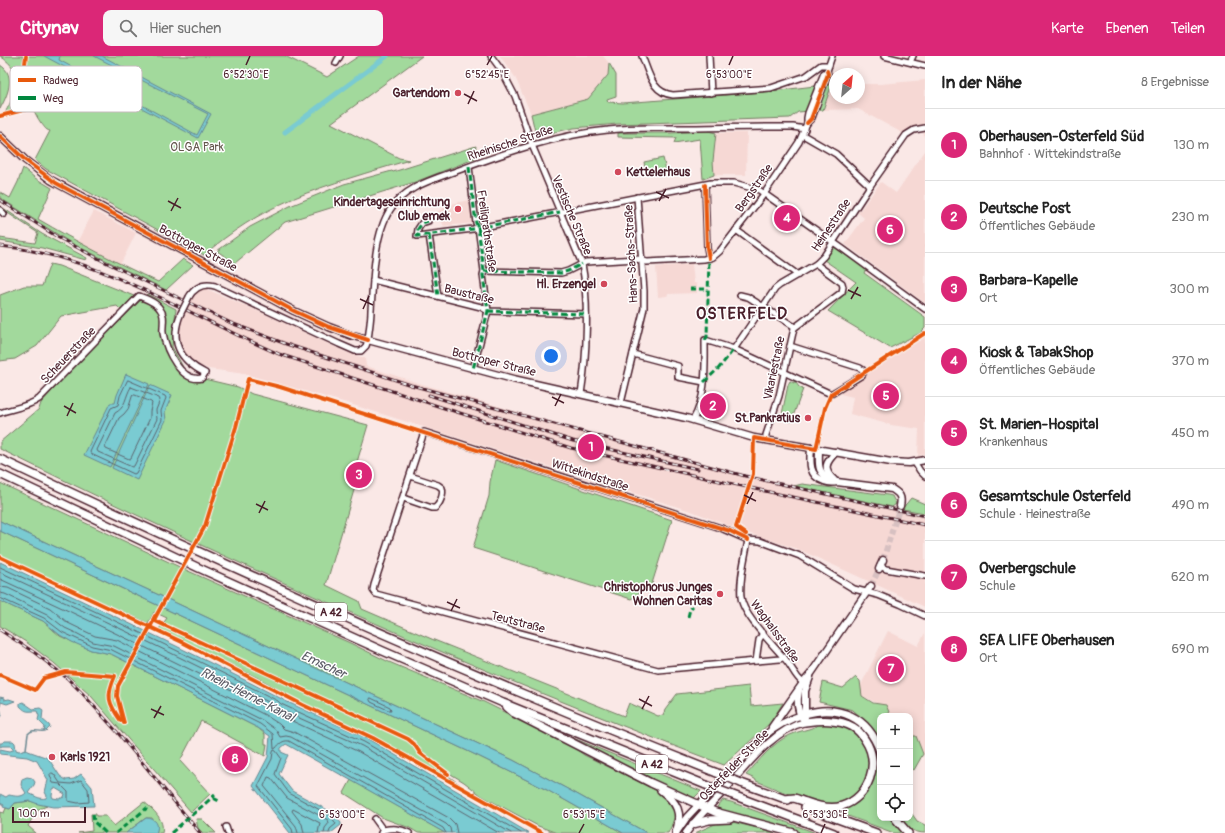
<!DOCTYPE html>
<html lang="de">
<head>
<meta charset="utf-8">
<style>
  :root { --surface:#fff; --page:#f6f6f6; --text:#222; --muted:#767676; --line:#e0e0e0; --accent:#db2777 }
  body { margin:0; font-family:Pangolin,sans-serif; background:var(--page); color:var(--text) }
  .controls { position:absolute; right:12px; bottom:12px; display:grid; overflow:hidden; border-radius:8px; box-shadow:0 2px 10px #0003 }
  .controls button { width:36px; height:36px; display:grid; place-items:center; padding:0; border:0; border-bottom:1px solid var(--line); background:var(--surface); color:var(--text); font:20px sans-serif }
  .compass { position:absolute; left:829px; top:12px; width:36px; height:36px; border-radius:50%; background:var(--surface); box-shadow:0 2px 10px #0003; rotate:27deg }
  .scale { position:absolute; left:12px; bottom:10px; width:74px; box-sizing:border-box; padding-left:4px; border:2px solid #4a1f2b; border-top:0; font-size:11px; line-height:14px; white-space:nowrap; color:#4a1f2b; -webkit-text-stroke:3px #fff; paint-order:stroke }
  .you { position:absolute; left:551px; top:300px; width:14px; height:14px; margin:-10px; border:3px solid #fff; border-radius:50%; background:#1a73e8; box-shadow:0 0 0 6px #1a73e833 }
  .badge { display:grid; place-items:center; width:26px; height:26px; border-radius:50%; background:var(--accent); color:#fff; font-size:13px; font-weight:700 }
  .pin { position:absolute; translate:-50% -50%; border:2px solid #fff; box-shadow:0 1px 4px #0006 }
  .list { margin:0; padding:0; list-style:none }
  h2 { display:flex; justify-content:space-between; align-items:center; height:52px; margin:0; padding:0 16px; font-size:17px }
  h2 small { font-size:13px; font-weight:400; color:var(--muted) }
  .list li { display:grid; grid-template-columns:26px 1fr auto; gap:12px; align-items:center; box-sizing:border-box; height:72px; padding:0 16px; border-top:1px solid var(--line) }
  .list b { display:block; font-size:15px; white-space:nowrap }
  .list p { margin:0; font-size:13px; white-space:nowrap; color:var(--muted) }
  .list em { font-size:13px; font-style:normal; color:var(--muted) }
  .icon { flex:none; width:22px; height:22px; fill:none; stroke:currentColor; stroke-width:2; stroke-linecap:round; stroke-linejoin:round }
  .map { position:relative; flex:none; width:925px; height:777px; overflow:hidden }
  header { display:flex; align-items:center; gap:24px; box-sizing:border-box; height:56px; padding:0 20px; background:var(--accent); color:#fff }
  header strong { font-size:19px }
  nav { display:flex; gap:22px; margin-inline-start:auto; font-size:14px }
  .search { width:280px; height:36px; background:var(--page); display:flex; align-items:center; gap:10px; box-sizing:border-box; padding:0 14px; border-radius:8px; color:var(--muted); font-size:15px }
  main { display:flex }
  aside { flex:1; background:var(--surface) }
  .map>svg:first-child { display:block }
  .built { fill:#f6d8d4 }
  .green { fill:#a2d99c; stroke:#767c64 }
  .water { fill:#7acbd2; stroke:#67868f; fill-rule:evenodd }
  .lines { fill:none; stroke-linecap:round; stroke-linejoin:round }
  .shore { stroke:#5d646e; stroke-width:1 }
  .stream { stroke:#67868f; stroke-width:1.5 }
  .canal { stroke:#7acbd2; stroke-width:5 }
  .major-tunnel { stroke:#d7c0c1; stroke-width:6; stroke-dasharray:6 3; stroke-linecap:butt }
  .minor-casing { stroke:#4a1f2b; stroke-width:8 }
  .major-casing { stroke:#4a1f2b; stroke-width:9 }
  .highway-casing { stroke:#4a1f2b; stroke-width:10 }
  .minor { stroke:#fff; stroke-width:5 }
  .major { stroke:#fff; stroke-width:6 }
  .highway { stroke:#fff; stroke-width:7 }
  .rail-casing { stroke:#4a1f2b; stroke-width:3 }
  .rail { stroke:#fff; stroke-width:1.5; stroke-dasharray:4.5; stroke-linecap:butt }
  .minor-bridge-casing { stroke:#4a1f2b; stroke-width:8; stroke-linecap:butt }
  .highway-bridge-casing { stroke:#4a1f2b; stroke-width:10; stroke-linecap:butt }
  .minor-bridge { stroke:#fff; stroke-width:5 }
  .highway-bridge { stroke:#fff; stroke-width:7 }
  .quiet { stroke:#00873e; stroke-width:3; stroke-dasharray:6 3; stroke-linecap:butt }
  .cycleway-casing { stroke:#fff; stroke-width:6 }
  .cycleway { stroke:#e8590c; stroke-width:4 }
  .ticks { fill:none; stroke:#4a1f2b; stroke-width:1.5 }
  .poi-dot { fill:#d1495b; stroke:#fff; stroke-width:1.5 }
  .labels { text-anchor:middle; stroke-width:3; stroke-linejoin:round; paint-order:stroke }
  .shield { fill:#fff; stroke:#80626b; stroke-width:1 }
  .shield-label { font-size:11px; font-weight:bold; fill:#4a1f2b }
  .poi-label { font-size:12px; font-weight:bold; fill:#4a1f2b; stroke:#fff; text-anchor:end }
  .street-label { font-size:12px; fill:#4a1f2b; stroke:#fff }
  .park-label { font-size:12px; fill:#64574d; stroke:#fff }
  .water-label { font-size:13px; font-style:italic; fill:#5b5b65; stroke:#fff }
  .district-label { font-size:16px; font-weight:bold; letter-spacing:1px; fill:#4a1f2b; stroke:#fff }
  .key { fill:#fff; stroke:#c9bcbf; stroke-width:1 }
  .key-label { font-size:11px; fill:#4a1f2b }
  .ticks-label { font-size:10px; text-anchor:middle; fill:#4a1f2b; stroke:#fff; stroke-width:3; stroke-linejoin:round; paint-order:stroke }
</style>
</head>
<body>
<header>
<strong>Citynav</strong>
<div class="search"><svg class="icon" aria-label="search" viewBox="0 0 24 24"><circle cx="10" cy="10" r="6"/><path d="M15 15l6 6"/></svg>Hier suchen</div>
<nav><a>Karte</a><a>Ebenen</a><a>Teilen</a></nav>
</header>
<main>
<div class="map">
<svg width="925" height="777" viewBox="0 0 925 777">
  <rect width="100%" height="100%" fill="#fae8e6"/>
  <filter id="ink" filterUnits="userSpaceOnUse"><feTurbulence type="fractalNoise" baseFrequency=".025" numOctaves="2"/><feDisplacementMap in="SourceGraphic" scale="8" xChannelSelector="R" yChannelSelector="G"/><feConvolveMatrix kernelMatrix="1 2 1 2 8 2 1 2 1" color-interpolation-filters="sRGB"/></filter>
  <g filter="url(#ink)">
    <g class="built">
      <polygon points="500,0 603,0 609,7 608,19 588,43 531,58 515,21"/>
      <polygon points="925,24 925,82 923,76 906,79 858,53 823,54 832,28 835,28 835,42 859,42 859,28 881,28"/>
      <polygon points="716,77 747,77 746,119 714,119 713,105"/>
      <polygon points="925,95 925,247 845,188 864,162 858,157 881,126 896,137"/>
      <polygon points="473,143 476,167 444,170 441,164 431,159 451,148"/>
      <polygon points="94,155 136,177 120,209 77,186"/>
      <polygon points="692,208 694,227 697,228 697,237 668,238 667,240 658,241 656,211"/>
      <polygon points="204,232 269,260 346,296 365,302 366,310 415,326 614,384 742,418 925,458 925,551 798,493 745,476 694,456 347,347 245,318 209,313 201,310 190,303 185,296 180,287 178,277 182,258 196,234"/>
      <polygon points="925,281 925,398 918,400 919,373 891,369 850,358 853,341 841,338 843,333"/>
      <polygon points="888,575 918,590 925,577 925,700 910,692 910,660 882,660 886,652 857,637"/>
    </g>
    <g class="green">
      <path d="M0 0H23V23L28 46 5 57C17 34 26 17 0 0Z"/>
      <path d="M28 0H285L327 21 359 0H422L331 67 399 102 409 104C370 116 330 127 292 143 260 157 230 176 204 199L46 113 35 104 50 75C45 74 44 70 41 67 27 47 25 23 28 0Z"/>
      <polygon points="609,7 616,19 616,40 607,43 608,46 623,47 764,36 832,28 823,54 798,56 790,62 617,68 574,72 536,80 531,58 588,43 608,19"/>
      <path d="M0 9C17 19 7 40 0 53Z"/>
      <polygon points="708,75 716,77 713,105 714,119 703,123 700,83 674,87 676,82 618,81 618,77 671,77"/>
      <polygon points="476,90 474,103 415,126 285,166 235,207 217,195 250,171 290,150 344,128 392,115 393,116"/>
      <polygon points="663,102 666,114 646,118 644,106"/>
      <path d="M23 112 35 122 52 132 38 163C77 186 117 207 158 226L183 203 193 209 166 234 71 187 0 142V136L10 142 18 126Z"/>
      <polygon points="0,150 42,178 87,202 86,204 42,192 0,185 0,182 35,187 38,177 0,152"/>
      <polygon points="834,191 866,213 864,217 925,261 925,272 920,277 890,292 828,255 856,226 824,204"/>
      <polygon points="50,208 59,210 134,240 121,254 117,250 61,260 37,290 15,303 0,305 0,239 24,230 42,230"/>
      <path d="M147 238 176 253 172 291 183 311V318L238 331 252 338 368 369 352 423 357 424 326 529 359 545 362 553 434 584 624 660 629 647 658 660 663 659 665 654 677 638 749 630 751 650 783 647 770 667 724 709C478 616 237 510 0 393V386L39 353 41 347 71 314Z"/>
      <polygon points="794,324 799,331 803,333 791,366 786,364 777,360 778,357 782,358 788,329 790,325 794,327"/>
      <polygon points="495,404 672,464 650,534 641,536 631,543 473,492 489,440 490,426"/>
      <polygon points="0,427 186,514 350,587 389,606 484,646 569,688 584,699 648,730 663,739 672,748 676,757 671,771 668,777 647,777 573,736 513,704 0,465"/>
      <polygon points="802,428 888,439 892,440 896,448 892,451 794,430"/>
      <polygon points="911,442 925,448 925,457 902,453"/>
      <polygon points="0,475 478,700 547,734 623,777 557,777 538,770 482,740 464,726 421,700 461,729 374,681 304,648 262,624 159,573 167,562 154,556 148,567 0,500"/>
      <polygon points="0,545 43,565 60,580 91,594 111,598 258,672 265,678 265,688 267,688 265,700 201,665 180,705 210,738 191,756 91,640 54,607 26,586 0,570"/>
      <polygon points="856,621 860,625 862,640 873,647 886,649 889,656 884,660 880,660 880,689 865,665 853,654 819,646 823,626 843,632"/>
      <path d="M818 667C829 667 844 669 854 675 859 679 862 684 864 690 875 712 867 736 843 746 839 747 833 749 829 749 805 747 778 733 756 725L755 723 746 719C759 705 772 687 790 679 798 675 808 674 817 670Z"/>
      <polygon points="561,677 701,735 693,743 561,678"/>
      <path d="M867 679 869 680 876 693 880 707V762H893L905 777H894L832 754C841 750 852 747 860 741 875 731 879 709 874 693 872 689 870 684 867 679Z"/>
      <polygon points="910,680 916,680 923,698 914,714 910,713"/>
      <polygon points="351,724 445,777 418,777 410,772 383,762 344,737"/>
      <polygon points="723,744 731,746 816,777 801,777 716,754 717,751"/>
      <polygon points="30,745 47,750 37,754 28,770 36,777 0,777 0,756 4,757 6,752 10,753 15,747"/>
      <path d="M144 746C153 753 165 764 162 777H156L157 776 152 762H146L143 764 126 777H78L92 775 91 758H96V760H106L114 770Z"/>
      <path d="M910 755 917 765 925 769V777C915 777 904 771 899 762H910Z"/>
      <polygon points="196,763 202,763 216,777 203,777 198,772"/>
      <polygon points="724,764 778,777 695,777"/>
    </g>
    <g class="water">
      <polygon points="44,0 60,0 59,4 197,79 208,58 94,0 102,0 211,58 198,82"/>
      <polygon points="126,318 149,328 110,411 84,399 110,347 115,347 117,339"/>
      <polygon points="150,329 172,339 165,356 166,364 137,424 112,412"/>
      <polygon points="0,465 513,704 573,736 647,777 623,777 547,734 478,700 0,475"/>
      <path d="M0 506C95 551 189 595 282 643L283 644 366 682 529 777H445L286 688 281 692V696L288 699 279 718 292 735 333 757 341 767V769L331 777H290L253 730 268 701 270 680 258 672 111 598 91 594 72 586 60 579 43 565 0 545Z"/>
      <polygon points="0,641 4,642 4,644 9,643 15,645 7,648 1,646 0,651 2,660 0,662"/>
      <path d="M23 646 33 653 40 652 43 654 42 663 49 669 50 671 46 675H44L45 671 38 664 39 660 37 655C27 655 27 657 20 650V647Z"/>
      <path d="M5 685H13L15 687 16 694 19 695 27 693 28 695 48 702 60 720 66 724 74 723 81 718 92 731 94 750 53 751 38 748 30 745 15 747 10 753 3 751 4 749 0 747V738L6 741 9 739C15 740 21 742 26 737L21 729 22 723 27 721 32 722 35 726 34 729 28 737C34 739 39 744 46 742L47 740 45 736 48 724 37 705 27 701 0 698V693L10 695 13 694V692L11 690H2L0 691V687H2ZM55 732 65 738 64 741 59 743 53 742 52 740 53 733Z"/>
      <path d="M146 762C156 762 160 769 156 777H126Z"/>
    </g>
    <g class="lines">
      <g class="shore">
        <polygon points="128,324 165,340 166,342 161,355 162,364 136,417 134,418 91,398 90,396 111,352 118,349 120,340"/>
        <path d="M131 331 159 342 160 344 156 354 157 363 134 410 132 411 98 396 97 394 115 357C126 352 125 340 131 331Z"/>
        <polygon points="133,339 135,339 151,346 152,347 150,355 150,362 131,402 129,403 106,393 105,391 119,362 124,358 128,353"/>
        <path d="M0 511C93 554 186 598 278 645L281 648 364 686 521 777"/>
        <path d="M0 516C92 559 184 602 274 649L279 653 362 690 511 777"/>
        <path d="M0 523C91 565 181 608 271 654L277 658 359 696 499 777"/>
        <polyline points="0,531 8,532 50,552 68,567 95,580 117,584 265,659 279,668 284,673 294,676 449,762 455,768 457,777"/>
        <polyline points="0,537 5,538 47,558 65,572 76,577 93,586 114,590 262,664 276,674 280,681 286,680 291,681 446,768 450,772 451,777"/>
        <path d="M0 542 44 562 62 576 92 590 112 594 260 668 273 678 274 693 276 692C279 688 283 684 289 685L443 772 446 777"/>
        <polygon points="371,642 390,651 391,654 388,654 371,646 370,644"/>
        <polygon points="52,717 54,718 60,727 71,728 81,724 88,733 89,746 78,747 68,745 68,736 60,728 53,727 50,719"/>
        <polyline points="293,777 292,773 258,730 272,703 273,696 274,694 276,695 281,702 275,718 289,737 331,760 336,768 330,773 329,777"/>
        <polyline points="298,777 296,770 264,730 268,721 271,722 287,742 328,764 329,767 325,772 324,777"/>
        <polyline points="304,777 302,768 292,755 293,753 320,767 318,777"/>
      </g>
      <path class="stream" d="M26 693 28 678C33 672 38 676 44 675"/>
      <polyline class="canal" points="285,76 387,0"/>
      <g class="major-tunnel">
        <polyline points="883,504 900,450"/>
        <polyline points="871,530 879,513"/>
      </g>
      <defs>
        <g id="minor">
          <path d="M491 0 502 15 515 40 532 89 582 208C589 245 587 300 581 338"/>
          <path d="M642 0C649 17 652 37 673 39L771 32 806 20 821 9H829"/>
          <polyline points="709,0 711,37"/>
          <polyline points="884,0 925,10"/>
          <polyline points="910,6 913,0"/>
          <polyline points="336,7 340,0"/>
          <polyline points="807,67 807,62 808,57 824,17 827,15 832,0"/>
          <polyline points="803,79 836,98 870,130"/>
          <polyline points="469,111 476,167 478,171 484,215 483,219 488,255 473,313"/>
          <polyline points="705,129 707,192 709,202"/>
          <polyline points="0,154 4,158"/>
          <polyline points="428,165 422,167 418,173 417,180 473,173 711,127 734,127 759,134 843,193 925,253"/>
          <polyline points="736,174 798,219"/>
          <polyline points="429,179 438,240"/>
          <polyline points="484,215 561,217 568,215 586,206 637,203 647,206 704,203 713,201 720,195 764,138 799,86 807,67 812,62 828,18 827,15"/>
          <polyline points="373,224 481,251 488,255 586,258"/>
          <polyline points="740,239 748,241 795,271"/>
          <path d="M189 241C195 231 203 227 215 230L339 288 355 295H361L366 290 368 284C369 274 371 264 371 254 373 225 374 178 390 154 405 130 435 123 459 114 508 96 556 79 608 74 631 71 654 72 677 72 709 72 740 71 771 71H793L805 73"/>
          <polyline points="734,293 775,233 780,229 816,208 824,200 870,130 906,79 914,74 925,72"/>
          <polyline points="633,298 678,310 678,321 704,326"/>
          <polyline points="621,347 644,252 644,235 637,141"/>
          <path d="M0 357C13 352 28 351 39 343L139 240C146 243 156 246 160 253 166 260 162 269 163 277 166 294 181 327 202 322L205 317C179 304 169 285 181 257"/>
          <path d="M693 364C707 340 705 311 705 284L734 293 831 338 862 319 864 316 863 314 860 312 790 290"/>
          <polyline points="766,384 766,379 779,340 794,272 842,236 843,231 842,227 816,208"/>
          <polyline points="915,407 920,415 925,420"/>
          <path d="M403 442 432 452H435C440 448 444 438 442 432L438 429 410 420"/>
          <path d="M748 484C745 502 739 523 741 541 742 558 773 589 785 603 793 612 793 618 803 627"/>
          <polyline points="880,510 886,513 925,520"/>
          <polyline points="763,577 759,584 756,605 658,614 376,538 373,534 374,529 424,376 721,472 748,484 760,485 800,500 854,533 878,539 900,548 925,560"/>
          <polyline points="756,605 780,603 784,601"/>
          <polyline points="375,763 383,774"/>
          <polyline points="226,771 228,777"/>
          <path d="M381 777 383 774C393 772 400 772 409 777"/>
        </g>
        <g id="major">
          <polyline points="0,80 25,104 51,124 294,255 329,271 353,280 513,323 686,362 754,382 891,406 909,407 925,404"/>
          <path d="M811 392C810 405 808 420 824 425 829 427 833 427 837 426L892 433C900 438 902 441 900 450"/>
          <path d="M819 393C819 409 816 416 832 425"/>
          <path d="M834 424C822 413 826 406 836 396"/>
          <polyline points="879,513 883,504"/>
          <path d="M799 635C797 644 797 654 802 662"/>
          <polyline points="805,661 805,635 810,621"/>
          <polyline points="772,671 803,627 810,619 871,530"/>
          <path d="M678 774 687 761 762 682C775 670 788 663 805 658"/>
          <path d="M686 777C696 762 711 749 723 736 745 712 772 674 805 666"/>
        </g>
        <g id="highway">
          <path d="M0 403C236 515 474 621 717 717"/>
          <polyline points="0,418 199,512 383,595 503,647 706,729"/>
          <polyline points="507,651 514,657 651,727 715,756 794,777"/>
          <path d="M805 658C839 648 868 661 880 695"/>
          <polyline points="741,727 788,744"/>
          <path d="M661 734C677 746 683 757 676 777"/>
          <polyline points="730,738 834,777"/>
          <path d="M785 743C788 743 791 742 794 742 798 743 802 745 806 746 817 750 830 754 842 750 869 741 881 708 865 684 862 679 858 674 853 671 838 663 821 664 805 666"/>
          <polyline points="805,751 876,777"/>
          <polyline points="895,762 908,777"/>
          <polyline points="693,768 709,764 730,763"/>
        </g>
      </defs>
      <use href="#minor" class="minor-casing"/>
      <use href="#major" class="major-casing"/>
      <use href="#highway" class="highway-casing"/>
      <use href="#minor" class="minor"/>
      <use href="#major" class="major"/>
      <use href="#highway" class="highway"/>
      <defs>
        <g id="rail">
          <polyline points="0,144 59,182 103,205 231,267 286,288 411,329 745,420 925,460"/>
          <path d="M0 190C101 200 187 259 279 298L444 352 571 392 760 434 925 469"/>
          <polyline points="429,339 573,385 698,413"/>
          <polyline points="0,574 35,597 67,622 82,637 118,677 200,777"/>
        </g>
      </defs>
      <use href="#rail" class="rail-casing"/>
      <use href="#rail" class="rail"/>
      <defs>
        <polyline id="minor-bridge" points="181,257 189,241"/>
        <g id="highway-bridge">
          <polyline points="717,717 741,727"/>
          <polyline points="706,729 730,738"/>
        </g>
      </defs>
      <use href="#minor-bridge" class="minor-bridge-casing"/>
      <use href="#highway-bridge" class="highway-bridge-casing"/>
      <use href="#minor-bridge" class="minor-bridge"/>
      <use href="#highway-bridge" class="highway-bridge"/>
      <g class="quiet">
        <polyline points="469,111 476,167 478,171 484,215 483,219 488,255 473,313"/>
        <polyline points="428,165 422,167 418,173 417,180 473,173 560,156"/>
        <polyline points="429,179 438,240"/>
        <polyline points="484,215 561,217 568,215 582,208"/>
        <polyline points="690,233 708,233"/>
        <polyline points="488,255 586,258"/>
        <polyline points="705,284 707,281 709,202"/>
        <polyline points="704,326 719,312 734,293"/>
        <polyline points="688,561 690,553 693,550"/>
        <polyline points="213,742 221,746"/>
        <polyline points="93,758 94,766 106,777"/>
        <polyline points="116,777 147,752"/>
        <polyline points="171,777 215,739"/>
      </g>
      <defs>
        <g id="cycleway">
          <path d="M0 60 31 52C26 35 23 18 26 0"/>
          <polyline points="807,67 811,63 828,18 827,15"/>
          <polyline points="0,80 25,104 56,127 294,255 329,271 368,284"/>
          <polyline points="705,129 707,192 709,202"/>
          <polyline points="746,478 736,471 753,418 754,382 816,393 825,352 831,338 925,277"/>
          <polyline points="0,501 182,586 303,649 373,682 542,777"/>
          <polyline points="155,560 153,564 408,683 414,688 420,697 448,718"/>
          <path d="M0 619 35 634 44 622 66 616 115 620C106 640 108 647 121 665"/>
          <polyline points="124,667 117,640 118,630 205,470 236,371 248,323 280,331 730,475 748,484"/>
        </g>
      </defs>
      <use href="#cycleway" class="cycleway-casing"/>
      <use href="#cycleway" class="cycleway"/>
    </g>
  </g>
  <path class="ticks" d="M246 9 250 0M487 9 492 0M729 9 733 0M464 38 477 45M468 48 474 35M656 136 669 142M168 145 181 152M659 145 666 133M171 155 178 142M848 234 861 240M360 243 373 249M851 243 858 231M363 253 369 240M552 341 564 347M64 350 76 357M555 350 561 338M67 360 73 347M744 439 756 445M256 448 268 454M747 448 753 436M259 457 265 445M447 546 460 552M451 555 457 543M639 643 652 650M151 653 164 659M642 653 649 640M154 662 161 650M338 777 342 768M579 777 584 768M821 777 825 768"/>
  <g class="poi-dot">
    <circle cx="458" cy="37" r="4"/>
    <circle cx="618" cy="116" r="4"/>
    <circle cx="458" cy="153" r="4"/>
    <circle cx="604" cy="228" r="4"/>
    <circle cx="808" cy="362" r="4"/>
    <circle cx="720" cy="538" r="4"/>
    <circle cx="52" cy="701" r="4"/>
  </g>
  <g class="labels">
    <g class="shield">
      <rect x="315" y="547" width="32" height="18" rx="3"/>
      <rect x="636" y="699" width="32" height="18" rx="3"/>
    </g>
    <g class="shield-label">
      <text x="331" y="560">A 42</text>
      <text x="652" y="712">A 42</text>
    </g>
    <g class="poi-label">
      <text x="450" y="41">Gartendom</text>
      <text x="626" y="120" text-anchor="start">Kettelerhaus</text>
      <text x="450" y="150">Kindertageseinrichtung<tspan x="450" dy="14">Club emek</tspan></text>
      <text x="596" y="232">Hl. Erzengel</text>
      <text x="800" y="366">St.Pankratius</text>
      <text x="712" y="535">Christophorus Junges<tspan x="712" dy="14">Wohnen Caritas</tspan></text>
      <text x="60" y="705" text-anchor="start">Karls 1921</text>
    </g>
    <g class="street-label">
      <text transform="translate(510 87) rotate(-18)" y="4">Rheinische Straße</text>
      <text transform="translate(754 132) rotate(-55)" y="4">Bergstraße</text>
      <text transform="translate(572 159) rotate(67)" y="4">Vestische Straße</text>
      <text transform="translate(831 169) rotate(-56)" y="4">Heinestraße</text>
      <text transform="translate(487 175) rotate(82)" y="4">Freiligrathstraße</text>
      <text transform="translate(198 192) rotate(28)" y="4">Bottroper Straße</text>
      <text transform="translate(631 198) rotate(-93)" y="4">Hans-Sachs-Straße</text>
      <text transform="translate(469 238) rotate(14)" y="4">Baustraße</text>
      <text transform="translate(68 299) rotate(-46)" y="4">Scheuerstraße</text>
      <text transform="translate(494 306) rotate(14)" y="4">Bottroper Straße</text>
      <text transform="translate(774 312) rotate(-78)" y="4">Vikariestraße</text>
      <text transform="translate(590 419) rotate(18)" y="4">Wittekindstraße</text>
      <text transform="translate(518 566) rotate(15)" y="4">Teutstraße</text>
      <text transform="translate(775 575) rotate(54)" y="4">Waghalsstraße</text>
      <text transform="translate(734 709) rotate(-46)" y="4">Osterfelder Straße</text>
    </g>
    <g class="park-label">
      <text x="197" y="95">OLGA Park</text>
    </g>
    <g class="water-label">
      <text transform="translate(324 608) rotate(25)" y="5">Emscher</text>
      <text transform="translate(248 638) rotate(27)" y="5">Rhein-Herne-Kanal</text>
    </g>
    <g class="district-label">
      <text x="742" y="263">OSTERFELD</text>
    </g>
  </g>
  <rect x="10" y="10" width="132" height="46" rx="6" class="key"/>
  <rect x="18" y="22" width="18" height="4" fill="#e8590c"/>
  <rect x="18" y="40" width="18" height="4" fill="#00873e"/>
  <g class="key-label">
    <text x="43" y="28">Radweg</text>
    <text x="43" y="46">Weg</text>
  </g>
  <g class="ticks-label">
    <text x="246" y="22">6°52'30"E</text>
    <text x="487" y="22">6°52'45"E</text>
    <text x="729" y="22">6°53'00"E</text>
    <text x="342" y="762">6°53'00"E</text>
    <text x="584" y="762">6°53'15"E</text>
    <text x="825" y="762">6°53'30"E</text>
  </g>
</svg>
<div class="controls">
<button>+</button>
<button>−</button>
<button><svg class="icon" aria-label="locate" viewBox="0 0 24 24"><circle cx="12" cy="12" r="6"/><path d="M12 2v4M12 18v4M2 12h4M18 12h4"/></svg></button>
</div>
<svg class="compass" viewBox="-18 -18 36 36"><path d="M0-13l5 13h-10z" fill="#e53935"/><path d="M0 13l5-13h-10z" fill="#767676"/></svg>
<div class="scale">100 m</div>
<div class="you"></div>
<div class="pin badge" style="left:591px;top:391px">1</div>
<div class="pin badge" style="left:713px;top:350px">2</div>
<div class="pin badge" style="left:359px;top:419px">3</div>
<div class="pin badge" style="left:787px;top:162px">4</div>
<div class="pin badge" style="left:886px;top:340px">5</div>
<div class="pin badge" style="left:890px;top:174px">6</div>
<div class="pin badge" style="left:891px;top:613px">7</div>
<div class="pin badge" style="left:235px;top:703px">8</div>
</div>
<aside>
<h2>In der Nähe<small>8 Ergebnisse</small></h2>
<ul class="list">
<li><span class="badge">1</span><div><b>Oberhausen-Osterfeld Süd</b><p>Bahnhof · Wittekindstraße</p></div><em>130 m</em></li>
<li><span class="badge">2</span><div><b>Deutsche Post</b><p>Öffentliches Gebäude</p></div><em>230 m</em></li>
<li><span class="badge">3</span><div><b>Barbara-Kapelle</b><p>Ort</p></div><em>300 m</em></li>
<li><span class="badge">4</span><div><b>Kiosk &amp; TabakShop</b><p>Öffentliches Gebäude</p></div><em>370 m</em></li>
<li><span class="badge">5</span><div><b>St. Marien-Hospital</b><p>Krankenhaus</p></div><em>450 m</em></li>
<li><span class="badge">6</span><div><b>Gesamtschule Osterfeld</b><p>Schule · Heinestraße</p></div><em>490 m</em></li>
<li><span class="badge">7</span><div><b>Overbergschule</b><p>Schule</p></div><em>620 m</em></li>
<li><span class="badge">8</span><div><b>SEA LIFE Oberhausen</b><p>Ort</p></div><em>690 m</em></li>
</ul>
</aside>
</main>
</body>
</html>
